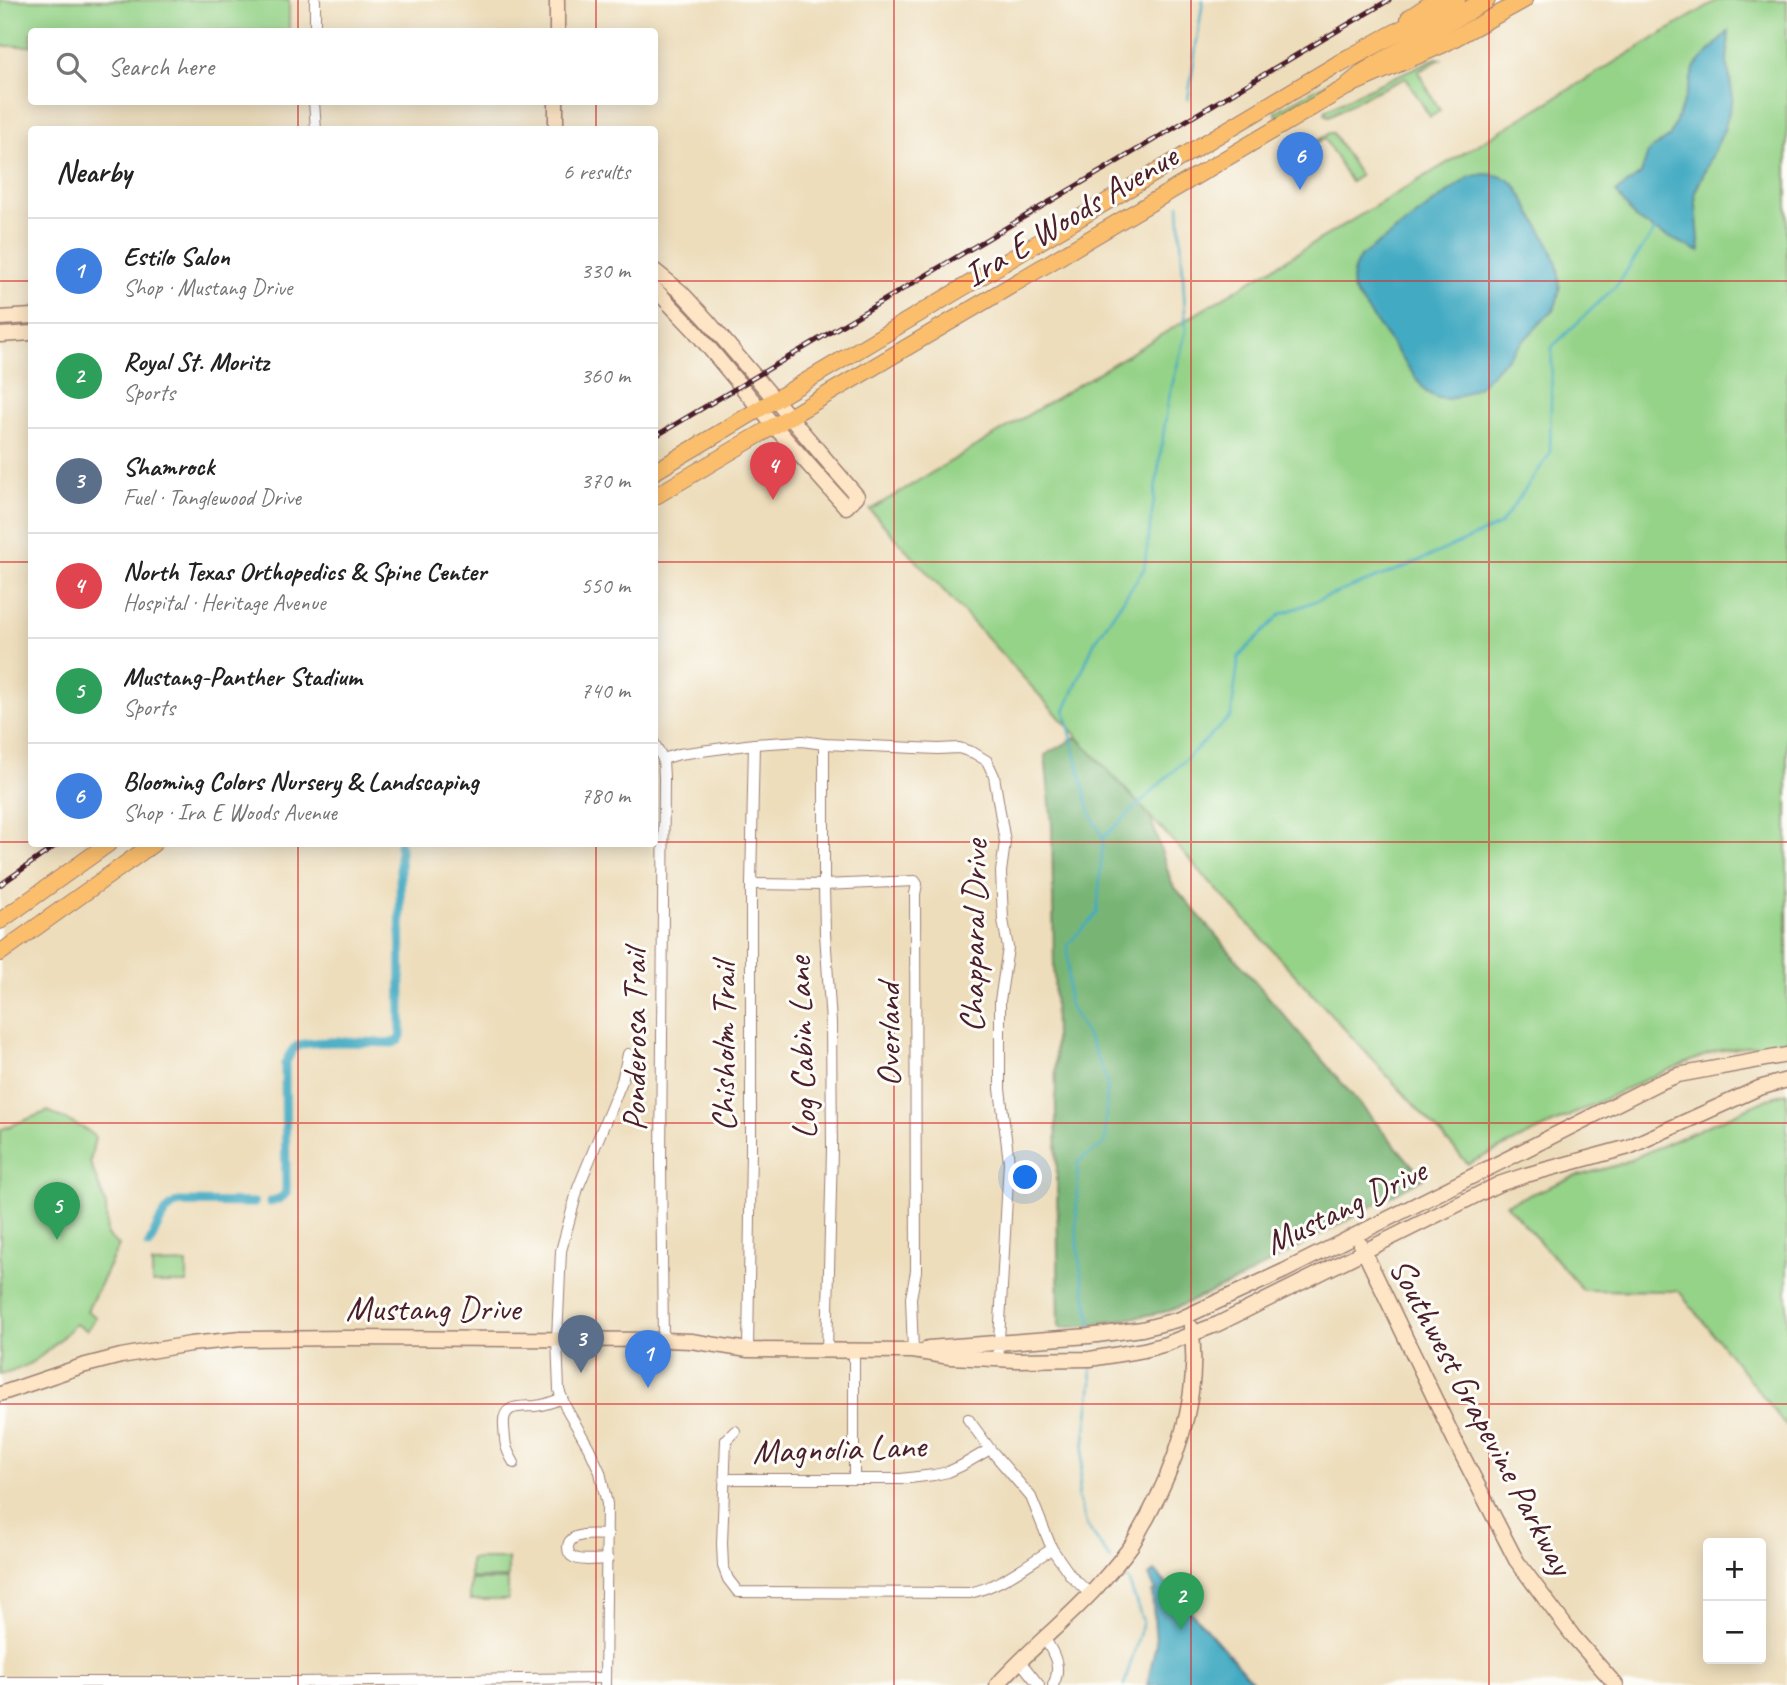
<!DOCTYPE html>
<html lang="en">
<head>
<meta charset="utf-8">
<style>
  :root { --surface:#fff; --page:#f2f2f2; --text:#222; --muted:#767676; --line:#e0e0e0; --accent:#c8321e }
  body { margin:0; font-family:Caveat,sans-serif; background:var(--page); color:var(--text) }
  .controls { position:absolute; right:21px; bottom:21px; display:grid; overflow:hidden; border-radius:7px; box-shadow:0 4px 18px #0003 }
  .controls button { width:63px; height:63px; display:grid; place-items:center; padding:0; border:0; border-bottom:2px solid var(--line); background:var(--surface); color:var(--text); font:35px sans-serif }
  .you { position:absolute; left:1026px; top:1178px; width:24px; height:24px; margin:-18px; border:5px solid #fff; border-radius:50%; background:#1a73e8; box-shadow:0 0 0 10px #1a73e833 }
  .badge { display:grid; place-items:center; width:46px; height:46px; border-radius:50%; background:var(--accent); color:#fff; font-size:23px; font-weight:700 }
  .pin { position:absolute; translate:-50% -58px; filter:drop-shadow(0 2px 4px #0008) }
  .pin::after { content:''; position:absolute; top:37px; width:24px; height:21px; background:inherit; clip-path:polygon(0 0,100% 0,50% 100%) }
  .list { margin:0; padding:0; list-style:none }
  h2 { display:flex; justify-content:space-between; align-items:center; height:91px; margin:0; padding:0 28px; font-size:30px }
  h2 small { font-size:23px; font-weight:400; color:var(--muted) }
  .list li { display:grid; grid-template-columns:46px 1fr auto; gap:21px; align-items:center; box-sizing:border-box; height:105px; padding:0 28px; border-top:2px solid var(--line) }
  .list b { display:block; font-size:26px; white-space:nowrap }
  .list p { margin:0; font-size:23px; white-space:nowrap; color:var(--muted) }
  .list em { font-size:23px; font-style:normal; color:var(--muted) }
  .icon { flex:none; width:38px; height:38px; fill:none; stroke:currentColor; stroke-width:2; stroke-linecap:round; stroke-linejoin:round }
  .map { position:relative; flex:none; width:1787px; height:1685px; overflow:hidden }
  .search { position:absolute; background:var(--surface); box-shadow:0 4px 18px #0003; left:28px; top:28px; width:630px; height:77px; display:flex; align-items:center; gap:18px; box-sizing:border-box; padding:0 24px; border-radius:7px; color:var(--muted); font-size:26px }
  .panel { position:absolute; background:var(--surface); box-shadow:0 4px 18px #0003; left:28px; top:126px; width:630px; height:721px; border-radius:7px }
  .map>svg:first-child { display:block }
  .green { fill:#95d388; stroke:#70795a; stroke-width:2 }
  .forest { fill:#78b574; stroke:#616a50; stroke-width:2 }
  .water { fill:#43aac2; stroke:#466476; stroke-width:2 }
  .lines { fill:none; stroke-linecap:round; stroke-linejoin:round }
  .stream { stroke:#43aac2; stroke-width:2.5 }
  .canal { stroke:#43aac2; stroke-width:9 }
  .street-casing { stroke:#9c7e73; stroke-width:12 }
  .secondary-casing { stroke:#9c7e73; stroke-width:17 }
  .primary-casing { stroke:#9c7e73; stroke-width:18 }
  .highway-casing { stroke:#9c7e73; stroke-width:20 }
  .street { stroke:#fff; stroke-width:10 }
  .secondary { stroke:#fde5c5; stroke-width:14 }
  .primary { stroke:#fabe6d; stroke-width:16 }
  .highway { stroke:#fabe6d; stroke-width:18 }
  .rail-casing { stroke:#4a1f2b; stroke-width:5 }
  .rail { stroke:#fdfcf7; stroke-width:2.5; stroke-dasharray:8; stroke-linecap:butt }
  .grid { fill:none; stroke:#d62828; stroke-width:2; stroke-opacity:0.55 }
  .labels { text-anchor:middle; stroke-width:6; stroke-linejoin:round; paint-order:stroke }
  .street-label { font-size:35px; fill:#4a1f2b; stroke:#fdfcf7 }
</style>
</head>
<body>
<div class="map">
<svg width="1787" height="1685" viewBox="0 0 1787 1685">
  <rect width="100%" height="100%" fill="#fdfcf7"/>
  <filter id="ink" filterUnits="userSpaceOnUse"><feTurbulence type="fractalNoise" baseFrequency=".0143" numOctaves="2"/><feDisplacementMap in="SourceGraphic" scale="14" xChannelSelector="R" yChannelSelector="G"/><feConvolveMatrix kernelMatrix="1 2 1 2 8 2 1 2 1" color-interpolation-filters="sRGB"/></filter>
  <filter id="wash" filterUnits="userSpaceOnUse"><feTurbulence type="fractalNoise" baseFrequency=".00686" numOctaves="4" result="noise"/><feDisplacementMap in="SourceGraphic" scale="28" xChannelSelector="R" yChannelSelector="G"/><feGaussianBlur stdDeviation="1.57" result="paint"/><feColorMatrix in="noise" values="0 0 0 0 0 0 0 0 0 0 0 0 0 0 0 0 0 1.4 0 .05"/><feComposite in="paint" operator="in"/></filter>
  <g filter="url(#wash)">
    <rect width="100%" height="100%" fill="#edddbb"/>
    <g class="green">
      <polygon points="0,0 289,0 289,31 32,32 31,46 0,46"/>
      <polygon points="1718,0 1787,0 1787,1041 1716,1051 1649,1078 1468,1164 870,510"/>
      <polygon points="1412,35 1391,52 1278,117 1275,112"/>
      <polygon points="1436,58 1441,59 1418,72 1440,111 1430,117 1406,78 1367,95 1329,116 1325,114 1326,110 1359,93"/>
      <polygon points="1330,133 1333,133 1360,176 1351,182 1325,139 1318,142 1317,141"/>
      <polygon points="1787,1093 1787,1427 1679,1291 1583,1290 1506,1204 1574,1177 1618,1165 1775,1096"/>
      <path d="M48 1111 87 1130 95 1137 90 1162 106 1205 107 1236 119 1245 87 1311 96 1317 87 1330 75 1324C52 1348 34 1367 0 1375V1130Z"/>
      <polygon points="187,1263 187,1283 152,1283 152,1264"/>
      <rect x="470" y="1559" width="38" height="19"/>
      <rect x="470" y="1580" width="38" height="20"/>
    </g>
    <polygon class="forest" points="1077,737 1150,816 1172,884 1423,1178 1239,1280 1169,1311 1088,1326 1059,1328 1052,824 1045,755"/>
    <g class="water">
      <polygon points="1729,31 1727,62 1733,98 1724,130 1695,192 1700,252 1662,234 1635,218 1616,192 1641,174 1648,152 1670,136 1685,98 1695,66"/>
      <path d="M1484 174C1495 174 1506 176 1514 184 1521 191 1526 204 1531 213 1549 243 1570 273 1554 309L1481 385 1457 397 1448 399 1437 398 1426 392 1353 290C1351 277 1353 269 1360 257L1469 177Z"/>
      <polygon points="1155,1571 1256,1685 1147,1685 1156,1644 1152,1592 1156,1591 1149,1576"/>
    </g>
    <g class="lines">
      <g class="stream">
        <polyline points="1188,100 1203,0"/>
        <polyline points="1103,838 1089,810 1065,711 1094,643 1144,569 1168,402 1186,331 1179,204"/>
        <polyline points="1091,1332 1091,1322 1081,1274 1076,1225 1078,1162 1105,1143 1107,1083 1094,1049 1068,1002 1068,944 1097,913 1103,838 1231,716 1239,656 1281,614 1405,567 1500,525 1550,454 1552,347 1616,286 1655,230"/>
        <polyline points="1091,1363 1092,1383 1078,1497 1087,1526 1111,1560"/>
        <polyline points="1120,1571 1129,1582 1143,1622 1124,1685"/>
      </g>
      <g class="canal">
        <path d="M270 1202 281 1198 286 1193 285 1064C288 1058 291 1049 298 1046 309 1039 376 1043 393 1043L399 1040 401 1035 400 844"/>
        <path d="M149 1245C156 1230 163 1208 179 1202L254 1203"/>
      </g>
    </g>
  </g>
  <g filter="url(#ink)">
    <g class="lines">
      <defs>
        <g id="street">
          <polyline points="315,32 315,0"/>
          <polyline points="314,102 316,130"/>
          <polyline points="654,743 663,759 664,778 661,1164 663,1340"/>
          <polyline points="824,744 824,885 825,933 831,1023 832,1149 827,1351"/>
          <polyline points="663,759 679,754 754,744 802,741 824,744 938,749 959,748 974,753 987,761 994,776 1005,842 1001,872 1003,920 1008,948 1000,1001 1000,1089 1009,1162 998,1358"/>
          <polyline points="751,884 824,885 915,881 917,884 915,894 916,1271 911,1298 913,1351"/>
          <polyline points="748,1350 751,1148 751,884 754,744"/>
          <polyline points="854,1351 854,1478"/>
          <polyline points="968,1419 990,1449 1031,1497 1052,1549 1071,1576 1090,1594"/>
          <path d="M735 1431 726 1440 722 1543 723 1566 728 1579 738 1592 969 1593C999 1587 1026 1565 1052 1549"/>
          <path d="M514 1463C505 1448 505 1444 504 1426 502 1404 519 1407 535 1406 545 1405 553 1402 562 1398"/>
          <polyline points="725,1479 901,1479 934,1475 948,1472 961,1466 990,1449"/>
          <path d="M608 1559C598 1559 581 1562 573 1557 569 1555 568 1550 568 1547 569 1531 597 1535 608 1535"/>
          <path d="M1045 1639C1055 1655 1062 1668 1053 1685"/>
          <polyline points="1019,1660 1039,1685"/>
          <polyline points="0,1682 297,1682 605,1678"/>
          <polyline points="605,1685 607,1504 600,1472 589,1448 565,1406 559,1390 557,1339 561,1251 578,1188 622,1081 628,1054"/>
        </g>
        <g id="secondary">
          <polyline points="557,32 557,0"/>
          <polyline points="556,130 556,102"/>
          <polyline points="654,270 681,292 707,320 857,496 846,507 775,427 695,331 654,288"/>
          <polyline points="0,318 32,316"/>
          <polyline points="0,335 32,333"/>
          <polyline points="1361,1245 1456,1443 1516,1560 1573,1636 1616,1685"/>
          <polyline points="928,1348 1089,1336 1142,1329 1180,1319 1284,1271 1658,1083 1678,1075 1787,1055"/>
          <polyline points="0,1394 82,1366 121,1356 190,1344 241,1339 347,1338 663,1340 691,1341 748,1350 913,1351 950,1357 1017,1360 1090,1359 1144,1350 1166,1344 1218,1324 1499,1184 1526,1175 1629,1147 1759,1088 1787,1080"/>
          <path d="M997 1685C1028 1650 1065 1622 1097 1587 1108 1574 1121 1560 1131 1546 1137 1537 1141 1527 1147 1518 1178 1460 1201 1393 1191 1327"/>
        </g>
        <g id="primary">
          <polyline points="1409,18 1436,0"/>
          <polyline points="654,472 1349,57"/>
          <polyline points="654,497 1348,86 1442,45 1524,0"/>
          <polyline points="0,921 108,844"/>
          <polyline points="0,953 153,844"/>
        </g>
        <g id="highway">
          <polyline points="1339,64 1456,0"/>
          <polyline points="1348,86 1365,72 1486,0"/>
        </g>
      </defs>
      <use href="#street" class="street-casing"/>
      <use href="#secondary" class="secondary-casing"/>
      <use href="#primary" class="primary-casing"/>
      <use href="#highway" class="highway-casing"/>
      <use href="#street" class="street"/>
      <use href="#secondary" class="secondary"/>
      <use href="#primary" class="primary"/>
      <use href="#highway" class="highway"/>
      <defs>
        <g id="rail">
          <polyline points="654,437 1389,0"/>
          <polyline points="0,885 58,844"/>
        </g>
      </defs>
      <use href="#rail" class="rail-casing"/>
      <use href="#rail" class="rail"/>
    </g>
  </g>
  <path class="grid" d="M298 0V32M596 0V32M894 0V1685M1191 0V1685M1489 0V1685M298 102V130M596 102V130M0 281H32M654 281H1787M0 562H32M654 562H1787M0 842H32M654 842H1787M298 844V1685M596 844V1685M0 1123H1787M0 1404H1787"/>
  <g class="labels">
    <g class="street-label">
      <text transform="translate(1070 215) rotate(-31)" y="12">Ira E Woods Avenue</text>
      <text transform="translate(973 936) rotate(-89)" y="12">Chapparal Drive</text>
      <text transform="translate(888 1035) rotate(-90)" y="12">Overland</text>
      <text transform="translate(634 1040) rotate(-90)" y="12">Ponderosa Trail</text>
      <text transform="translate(723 1047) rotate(-90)" y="12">Chisholm Trail</text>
      <text transform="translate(801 1048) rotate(-92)" y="12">Log Cabin Lane</text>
      <text transform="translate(1345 1206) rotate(-26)" y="12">Mustang Drive</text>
      <text x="433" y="1320">Mustang Drive</text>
      <text transform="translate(1482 1416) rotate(62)" y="12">Southwest Grapevine Parkway</text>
      <text transform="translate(839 1448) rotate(-2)" y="12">Magnolia Lane</text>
    </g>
  </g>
</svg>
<div class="controls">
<button>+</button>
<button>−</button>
</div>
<div class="you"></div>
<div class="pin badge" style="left:648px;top:1388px;background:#3f7fe0">1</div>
<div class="pin badge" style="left:1181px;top:1630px;background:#2e9e5b">2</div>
<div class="pin badge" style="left:581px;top:1373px;background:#5c6f8a">3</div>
<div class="pin badge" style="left:773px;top:500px;background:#e0444e">4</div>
<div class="pin badge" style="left:57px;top:1240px;background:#2e9e5b">5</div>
<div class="pin badge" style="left:1300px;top:190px;background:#3f7fe0">6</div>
<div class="search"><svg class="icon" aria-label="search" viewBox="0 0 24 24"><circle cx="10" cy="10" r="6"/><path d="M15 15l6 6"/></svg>Search here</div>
<section class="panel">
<h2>Nearby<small>6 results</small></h2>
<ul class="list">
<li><span class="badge" style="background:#3f7fe0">1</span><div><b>Estilo Salon</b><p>Shop · Mustang Drive</p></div><em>330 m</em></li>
<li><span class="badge" style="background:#2e9e5b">2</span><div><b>Royal St. Moritz</b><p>Sports</p></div><em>360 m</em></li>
<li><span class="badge" style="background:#5c6f8a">3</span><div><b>Shamrock</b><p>Fuel · Tanglewood Drive</p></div><em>370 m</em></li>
<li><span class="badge" style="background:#e0444e">4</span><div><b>North Texas Orthopedics &amp; Spine Center</b><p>Hospital · Heritage Avenue</p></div><em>550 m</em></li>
<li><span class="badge" style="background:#2e9e5b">5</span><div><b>Mustang-Panther Stadium</b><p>Sports</p></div><em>740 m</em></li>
<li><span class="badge" style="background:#3f7fe0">6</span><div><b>Blooming Colors Nursery &amp; Landscaping</b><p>Shop · Ira E Woods Avenue</p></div><em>780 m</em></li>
</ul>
</section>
</div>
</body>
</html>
